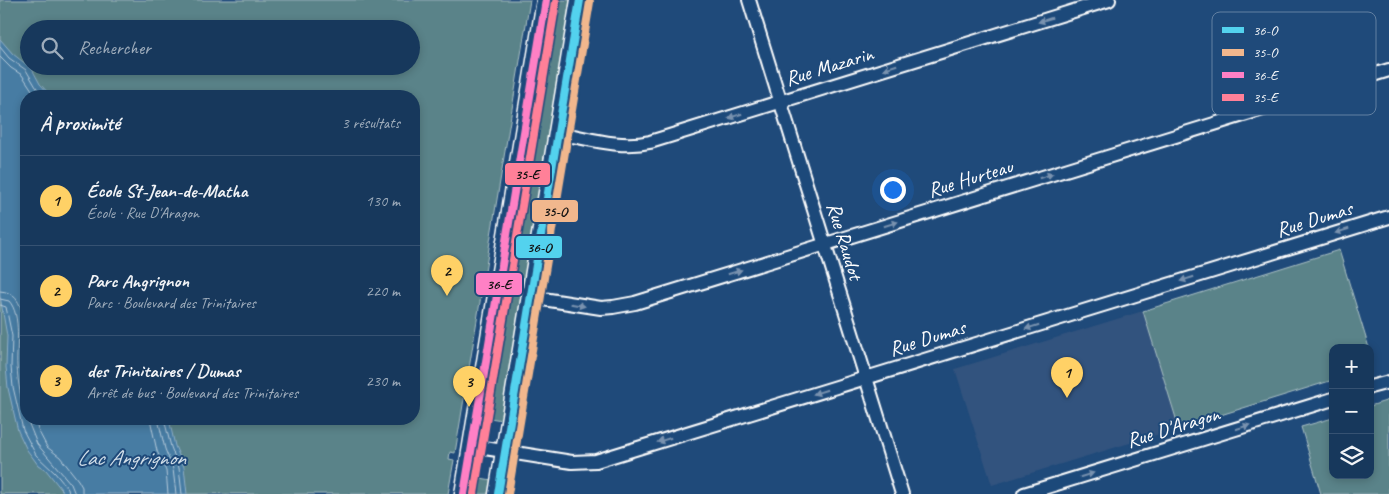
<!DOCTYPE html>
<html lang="fr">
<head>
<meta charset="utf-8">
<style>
  :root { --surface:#17385c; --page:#203f62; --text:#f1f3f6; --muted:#9eacbb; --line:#365272; --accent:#ffd166 }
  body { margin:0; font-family:Caveat,sans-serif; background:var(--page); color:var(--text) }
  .controls { position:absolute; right:15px; bottom:15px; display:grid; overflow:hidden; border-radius:10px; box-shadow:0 2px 8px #0003 }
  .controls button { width:45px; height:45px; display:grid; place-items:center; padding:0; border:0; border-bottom:1px solid var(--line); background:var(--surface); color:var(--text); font:25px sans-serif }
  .you { position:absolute; left:892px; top:189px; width:18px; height:18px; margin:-12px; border:4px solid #fff; border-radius:50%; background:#1a73e8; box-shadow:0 0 0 8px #1a73e833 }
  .badge { display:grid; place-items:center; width:32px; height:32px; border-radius:50%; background:var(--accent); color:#111; font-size:16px; font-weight:700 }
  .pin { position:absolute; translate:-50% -41px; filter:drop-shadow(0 1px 2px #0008) }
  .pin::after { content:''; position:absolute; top:26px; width:18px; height:15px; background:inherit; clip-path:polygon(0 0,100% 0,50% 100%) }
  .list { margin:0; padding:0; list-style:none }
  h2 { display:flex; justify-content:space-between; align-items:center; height:65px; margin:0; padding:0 20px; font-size:21px }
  h2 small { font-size:16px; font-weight:400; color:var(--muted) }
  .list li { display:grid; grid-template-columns:32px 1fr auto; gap:15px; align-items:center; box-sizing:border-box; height:90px; padding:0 20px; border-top:1px solid var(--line) }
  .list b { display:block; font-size:19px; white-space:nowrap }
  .list p { margin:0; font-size:16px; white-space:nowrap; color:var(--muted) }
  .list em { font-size:16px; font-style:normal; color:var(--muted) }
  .icon { flex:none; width:28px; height:28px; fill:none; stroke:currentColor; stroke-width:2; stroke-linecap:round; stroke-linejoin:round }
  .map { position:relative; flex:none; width:1389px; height:494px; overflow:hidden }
  .search { position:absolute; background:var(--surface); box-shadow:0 2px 8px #0003; left:20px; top:20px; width:400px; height:55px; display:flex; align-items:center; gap:12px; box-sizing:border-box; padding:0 18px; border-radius:28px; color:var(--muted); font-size:19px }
  .panel { position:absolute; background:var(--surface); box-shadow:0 2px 8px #0003; left:20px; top:90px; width:400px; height:335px; border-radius:20px }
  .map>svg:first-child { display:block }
  .built { fill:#33537e }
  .green { fill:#5a8389; stroke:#acc1c4; fill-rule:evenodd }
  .water { fill:#467ba3; stroke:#90b0c8 }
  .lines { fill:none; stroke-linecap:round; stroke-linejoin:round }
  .shore { stroke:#b5cada; stroke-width:1 }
  .street-casing { stroke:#fff; stroke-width:16 }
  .secondary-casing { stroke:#fff; stroke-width:21 }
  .street { stroke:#1f4a7a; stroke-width:12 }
  .secondary { stroke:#1f4a7a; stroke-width:18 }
  .bus-1-casing { stroke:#1f4a7a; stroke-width:11 }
  .bus-2-casing { stroke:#1f4a7a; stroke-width:11 }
  .bus-3-casing { stroke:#1f4a7a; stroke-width:11 }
  .bus-4-casing { stroke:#1f4a7a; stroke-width:11 }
  .bus-1 { stroke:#53d2ee; stroke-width:8 }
  .bus-2 { stroke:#f1b78d; stroke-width:8 }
  .bus-3 { stroke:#ff80c5; stroke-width:8 }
  .bus-4 { stroke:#ff8098; stroke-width:8 }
  .oneway { fill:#7992af }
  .labels { text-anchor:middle; stroke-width:4; stroke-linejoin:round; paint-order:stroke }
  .street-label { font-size:21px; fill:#fff; stroke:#1f4a7a }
  .water-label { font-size:22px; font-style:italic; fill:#d1dee8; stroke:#1f4a7a }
  .key { fill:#1f4a7a; stroke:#6280a2; stroke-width:1 }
  .key-label { font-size:14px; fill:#fff }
  .line-badge { stroke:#1f4a7a; stroke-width:2 }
  .pale-badge-label { font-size:14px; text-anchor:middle; font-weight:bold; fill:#111 }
</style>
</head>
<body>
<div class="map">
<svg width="1389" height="494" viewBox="0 0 1389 494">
  <rect width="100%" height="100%" fill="#1f4a7a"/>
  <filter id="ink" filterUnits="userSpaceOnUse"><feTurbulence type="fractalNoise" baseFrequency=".02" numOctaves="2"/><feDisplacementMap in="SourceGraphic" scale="10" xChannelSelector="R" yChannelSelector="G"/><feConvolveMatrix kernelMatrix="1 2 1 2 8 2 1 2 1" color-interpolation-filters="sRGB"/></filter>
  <g filter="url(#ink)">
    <polygon class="built" points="1143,311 1179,428 992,485 955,369"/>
    <g class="green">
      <path d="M0 0H530L455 453 450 452 449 459 454 460 448 494H0ZM29 29H411V66H29ZM26 96H414V419H26Z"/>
      <polygon points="553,0 573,0 502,420 484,417"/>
      <polygon points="1339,250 1369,348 1333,348 1333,380 1179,428 1143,311"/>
      <polygon points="1389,400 1389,494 1321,494 1301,427 1333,418 1333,475 1370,475 1370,406"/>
      <polygon points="474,477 492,480 490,494 471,494"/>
    </g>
    <polygon class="water" points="0,39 13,54 32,69 40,84 51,96 26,96 26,419 169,419 175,446 184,467 187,494 65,494 46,470 38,465 33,458 27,450 18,431 8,388 6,367 7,336 0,296"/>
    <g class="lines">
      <g class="shore">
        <polyline points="0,47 9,58 26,70 36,87 44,96"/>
        <polyline points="0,57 11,68 22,75 36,96"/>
        <path d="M0 291C29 292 25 336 24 357 24 365 25 372 26 380"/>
        <path d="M0 299 9 301C22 315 16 349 17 366 18 383 21 401 26 417"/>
        <polyline points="0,305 6,307 12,336 11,367 13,387 23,430 36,455 55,473 68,489 69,494"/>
        <polyline points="27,419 37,444 71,484 75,494"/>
        <polyline points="35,419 38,430 47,447 60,457 78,480 82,487 82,494"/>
        <polyline points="150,419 157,451 166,471 168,494"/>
        <polyline points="158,419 165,449 173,469 176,494"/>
        <polyline points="164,419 171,447 179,468 182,494"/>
      </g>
      <defs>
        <g id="street">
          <polyline points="749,0 902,494"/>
          <path d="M558 133C587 138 620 149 650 142L1109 0"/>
          <polyline points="530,297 601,308 613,307 635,303 1389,70"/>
          <polyline points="1370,387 1389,382"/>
          <polyline points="472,446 572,462 596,461 1389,217"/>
          <polyline points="1024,494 1333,399"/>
        </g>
        <g id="secondary">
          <polyline points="464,494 546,0"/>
          <polyline points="498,494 580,0"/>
        </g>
      </defs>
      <use href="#street" class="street-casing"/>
      <use href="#secondary" class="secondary-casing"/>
      <use href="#street" class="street"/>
      <use href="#secondary" class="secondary"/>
      <defs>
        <polyline id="bus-1" points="498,494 580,0"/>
        <polyline id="bus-2" points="508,494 590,2"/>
        <polyline id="bus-3" points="464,494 546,0"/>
        <polyline id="bus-4" points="474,494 556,2"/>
      </defs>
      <use href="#bus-1" class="bus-1-casing"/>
      <use href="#bus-2" class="bus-2-casing"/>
      <use href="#bus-3" class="bus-3-casing"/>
      <use href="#bus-4" class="bus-4-casing"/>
      <use href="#bus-1" class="bus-1"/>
      <use href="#bus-2" class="bus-2"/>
      <use href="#bus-3" class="bus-3"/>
      <use href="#bus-4" class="bus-4"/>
    </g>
    <defs><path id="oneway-solid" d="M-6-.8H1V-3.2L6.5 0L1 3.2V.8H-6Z" transform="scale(1.25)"/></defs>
    <g class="oneway">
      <use href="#oneway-solid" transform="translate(1045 20) rotate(163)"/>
      <use href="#oneway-solid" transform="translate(890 67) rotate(163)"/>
      <use href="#oneway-solid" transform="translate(735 116) rotate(163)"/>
      <use href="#oneway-solid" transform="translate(1046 176) rotate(-17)"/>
      <use href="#oneway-solid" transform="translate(891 224) rotate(-17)"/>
      <use href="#oneway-solid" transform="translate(1342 231) rotate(163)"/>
      <use href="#oneway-solid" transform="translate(735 272) rotate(-17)"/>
      <use href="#oneway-solid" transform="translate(1187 279) rotate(163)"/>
      <use href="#oneway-solid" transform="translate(578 305) rotate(10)"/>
      <use href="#oneway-solid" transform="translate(1032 327) rotate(163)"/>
      <use href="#oneway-solid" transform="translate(820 392) rotate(163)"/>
      <use href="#oneway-solid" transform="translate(1243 427) rotate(-17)"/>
      <use href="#oneway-solid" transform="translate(664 440) rotate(163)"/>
      <use href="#oneway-solid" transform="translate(1087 475) rotate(-17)"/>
    </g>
  </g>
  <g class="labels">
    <g class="street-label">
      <text transform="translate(829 66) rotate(-17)" y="7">Rue Mazarin</text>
      <text transform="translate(970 178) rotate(-17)" y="7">Rue Hurteau</text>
      <text transform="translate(1314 219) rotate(-17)" y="7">Rue Dumas</text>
      <text transform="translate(845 241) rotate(73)" y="7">Rue Raudot</text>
      <text transform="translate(927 338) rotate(-17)" y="7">Rue Dumas</text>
      <text transform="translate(1173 427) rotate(-17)" y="7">Rue D'Aragon</text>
    </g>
    <g class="water-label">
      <text x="131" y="465">Lac Angrignon</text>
    </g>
  </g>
  <rect x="1212" y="12" width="164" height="103" rx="8" class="key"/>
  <rect x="1222" y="27" width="22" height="6" fill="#53d2ee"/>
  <rect x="1222" y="49" width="22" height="7" fill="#f1b78d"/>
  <rect x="1222" y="72" width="22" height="6" fill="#ff80c5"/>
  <rect x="1222" y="94" width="22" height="7" fill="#ff8098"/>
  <g class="key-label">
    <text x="1253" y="35">36-O</text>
    <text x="1253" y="57">35-O</text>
    <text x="1253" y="80">36-E</text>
    <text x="1253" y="102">35-E</text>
  </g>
  <g class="line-badge">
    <rect x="504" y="162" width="47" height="24" rx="5" fill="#ff8098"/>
    <rect x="531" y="199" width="48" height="24" rx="5" fill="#f1b78d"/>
    <rect x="515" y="235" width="48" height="24" rx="5" fill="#53d2ee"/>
    <rect x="475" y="272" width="48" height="24" rx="5" fill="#ff80c5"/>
  </g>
  <g class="pale-badge-label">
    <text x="527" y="179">35-E</text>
    <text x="555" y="216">35-O</text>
    <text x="539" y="252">36-O</text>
    <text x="499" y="289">36-E</text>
  </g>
</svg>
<div class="controls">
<button>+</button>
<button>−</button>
<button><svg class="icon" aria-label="layers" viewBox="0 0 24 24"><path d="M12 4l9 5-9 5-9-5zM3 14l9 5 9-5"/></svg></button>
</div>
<div class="you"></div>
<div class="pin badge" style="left:1067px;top:398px">1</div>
<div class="pin badge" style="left:447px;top:296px">2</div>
<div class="pin badge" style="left:469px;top:407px">3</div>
<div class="search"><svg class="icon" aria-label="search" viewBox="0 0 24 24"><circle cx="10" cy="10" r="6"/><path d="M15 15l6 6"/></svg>Rechercher</div>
<section class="panel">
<h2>À proximité<small>3 résultats</small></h2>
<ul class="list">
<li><span class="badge">1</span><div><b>École St-Jean-de-Matha</b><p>École · Rue D'Aragon</p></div><em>130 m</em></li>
<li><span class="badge">2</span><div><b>Parc Angrignon</b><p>Parc · Boulevard des Trinitaires</p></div><em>220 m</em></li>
<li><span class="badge">3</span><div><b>des Trinitaires / Dumas</b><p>Arrêt de bus · Boulevard des Trinitaires</p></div><em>230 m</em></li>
</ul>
</section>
</div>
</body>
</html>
